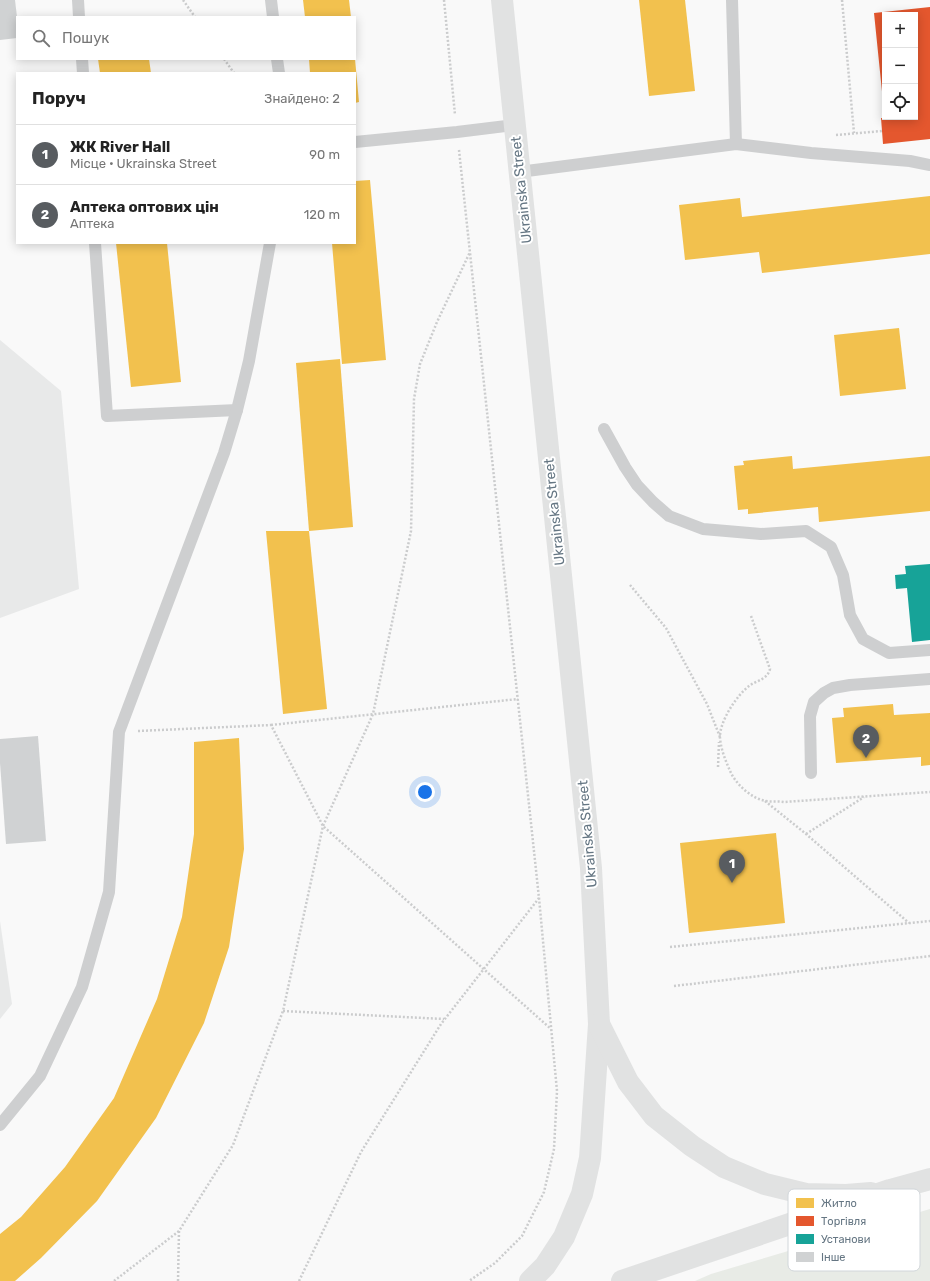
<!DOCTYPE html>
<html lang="uk">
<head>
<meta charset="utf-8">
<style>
  :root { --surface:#fff; --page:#f2f2f2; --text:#222; --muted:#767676; --line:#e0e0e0; --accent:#585c60 }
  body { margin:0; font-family:Rubik,sans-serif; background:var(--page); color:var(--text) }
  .controls { position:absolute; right:12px; top:12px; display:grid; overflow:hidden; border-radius:0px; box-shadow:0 2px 10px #0003 }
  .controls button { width:36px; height:36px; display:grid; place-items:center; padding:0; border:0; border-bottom:1px solid var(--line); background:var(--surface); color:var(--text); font:20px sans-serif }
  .you { position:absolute; left:425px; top:792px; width:14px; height:14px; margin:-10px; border:3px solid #fff; border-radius:50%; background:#1a73e8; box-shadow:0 0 0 6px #1a73e833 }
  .badge { display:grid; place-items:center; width:26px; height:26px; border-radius:50%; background:var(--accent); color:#fff; font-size:13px; font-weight:700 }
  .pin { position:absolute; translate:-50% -33px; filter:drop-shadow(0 1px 2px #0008) }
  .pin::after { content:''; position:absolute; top:21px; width:14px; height:12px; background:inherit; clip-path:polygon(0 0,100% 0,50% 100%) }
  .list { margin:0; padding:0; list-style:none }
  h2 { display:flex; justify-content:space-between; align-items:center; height:52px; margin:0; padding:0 16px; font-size:17px }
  h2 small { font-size:13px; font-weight:400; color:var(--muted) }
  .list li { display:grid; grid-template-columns:26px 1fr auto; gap:12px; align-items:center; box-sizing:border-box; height:60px; padding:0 16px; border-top:1px solid var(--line) }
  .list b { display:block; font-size:15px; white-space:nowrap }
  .list p { margin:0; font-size:13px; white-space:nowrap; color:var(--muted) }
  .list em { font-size:13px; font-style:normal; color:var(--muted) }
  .icon { flex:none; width:22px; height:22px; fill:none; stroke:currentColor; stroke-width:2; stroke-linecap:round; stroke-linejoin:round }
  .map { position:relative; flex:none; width:930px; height:1281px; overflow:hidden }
  .search { position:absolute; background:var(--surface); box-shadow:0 2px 10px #0003; left:16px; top:16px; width:340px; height:44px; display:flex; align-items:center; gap:10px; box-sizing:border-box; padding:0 14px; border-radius:0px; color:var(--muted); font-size:15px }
  .panel { position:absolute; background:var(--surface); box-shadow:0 2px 10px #0003; left:16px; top:72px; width:340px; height:172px; border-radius:0px }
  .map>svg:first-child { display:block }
  .built { fill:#e8e9e9 }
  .green { fill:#e8ebe6 }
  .homes { fill:#f2c14e }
  .shops { fill:#e4572e }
  .public { fill:#17a398 }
  .building { fill:#d0d2d3 }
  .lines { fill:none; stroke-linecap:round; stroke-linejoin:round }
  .path { stroke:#cbcccd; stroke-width:2.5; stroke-dasharray:2 2; stroke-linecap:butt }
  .lane { stroke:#cecfd0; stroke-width:12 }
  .secondary { stroke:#e1e2e2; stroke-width:22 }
  .primary { stroke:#e1e2e2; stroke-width:22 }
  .labels { text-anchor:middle; stroke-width:4; stroke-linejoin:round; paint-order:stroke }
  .street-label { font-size:14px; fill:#657683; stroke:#fff }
  .key { fill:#fff; stroke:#d1d6da; stroke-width:1 }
  .key-label { font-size:11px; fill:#657683 }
</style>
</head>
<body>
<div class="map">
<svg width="930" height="1281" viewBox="0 0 930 1281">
  <rect width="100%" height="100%" fill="#f9f9f9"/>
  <g class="built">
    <polygon points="0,340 61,391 79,589 0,618"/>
    <polygon points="0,921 12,1004 0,1019"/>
  </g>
  <polygon class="green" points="930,1209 930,1281 695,1281 711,1274"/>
  <g class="homes">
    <polygon points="303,0 349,0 351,17 305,17"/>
    <polygon points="639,0 685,0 695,91 649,96"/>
    <polygon points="98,59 149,59 151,73 100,73"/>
    <polygon points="309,59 355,59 359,102 355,103 355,73 310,73"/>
    <polygon points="370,180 386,360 342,364 332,243 355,243 355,181"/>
    <polygon points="930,196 930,254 762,273 759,252 685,260 679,205 740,198 742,217"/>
    <polygon points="116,243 167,243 181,382 131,387"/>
    <polygon points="899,328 906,389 840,396 834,335"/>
    <polygon points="340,359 353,527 309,531 296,363"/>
    <polygon points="792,456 793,469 930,456 930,511 819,522 818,507 748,514 748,509 738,510 734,466 744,465 743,461"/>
    <polygon points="266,531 309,531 327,709 283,714"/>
    <polygon points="893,704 894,715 930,713 930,765 921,766 921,757 836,763 832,718 844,717 843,708"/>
    <polygon points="239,738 244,849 229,947 204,1023 156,1118 97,1201 41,1258 15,1281 0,1281 0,1234 21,1217 65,1167 114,1098 157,999 182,917 194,834 194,742"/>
    <polygon points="776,833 785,923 689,933 680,843"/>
  </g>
  <polygon class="shops" points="930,7 930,139 883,144 881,118 915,117 915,15 885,15 885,111 884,111 874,13"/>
  <polygon class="public" points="930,564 930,640 912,642 907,588 896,589 895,575 906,574 905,566"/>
  <g class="building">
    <polygon points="0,0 15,0 17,17 17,38 0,40"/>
    <polygon points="38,736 46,841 6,844 0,763 0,739"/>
  </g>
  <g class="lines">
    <g class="path">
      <polyline points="183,0 195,17"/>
      <polyline points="444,0 455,115"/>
      <polyline points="842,0 854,133"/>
      <polyline points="224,59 234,73"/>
      <polyline points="836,135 882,131"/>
      <polyline points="459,150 539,898 557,1091 554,1149 544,1192 522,1236 495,1263 469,1281"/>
      <polyline points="630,585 666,628 707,704 720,737"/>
      <path d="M751 616 770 669C767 680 757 680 749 686 737 695 719 722 720 738 721 750 726 762 731 773 737 785 752 799 766 801 772 802 778 801 784 802L930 792"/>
      <polyline points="271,725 518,699"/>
      <polyline points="138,731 271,725 323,826 551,1029"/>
      <polyline points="718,767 719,742"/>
      <polyline points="765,801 806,834 909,923"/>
      <polyline points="806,834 864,797"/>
      <polyline points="670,947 930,921"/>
      <polyline points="674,986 930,956"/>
      <polyline points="283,1011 444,1019"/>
      <polyline points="114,1281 179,1231 233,1145 283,1011 323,826 373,714 411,531 414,399 420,364 437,322 470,252"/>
      <polyline points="178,1281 179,1231"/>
      <polyline points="299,1281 361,1152 441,1024 539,898"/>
    </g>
    <g class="lane">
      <polyline points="78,0 79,17"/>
      <polyline points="271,0 273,17"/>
      <polyline points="732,0 736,144"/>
      <polyline points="82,59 83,73"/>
      <polyline points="277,59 279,73"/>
      <polyline points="355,142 457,132 514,125"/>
      <polyline points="519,172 736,144 811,153 910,161 930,165"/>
      <polyline points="95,243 107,416 237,410 249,361 270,243"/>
      <polyline points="604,429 625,467 637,485 653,502 669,516 703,529 761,534 806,531 831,547 843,575 850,615 863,639 889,653 930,650"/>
      <polyline points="811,773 810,716 814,702 824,693 833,688 850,685 930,679"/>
      <polyline points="0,1125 40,1076 82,987 109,892 119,732 224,453 237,410"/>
    </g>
    <g class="secondary">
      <polyline points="502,0 591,868 599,1024 590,1158 582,1194 564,1237 545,1266 530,1281"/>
      <polyline points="599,1024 628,1082 654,1116 692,1146 724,1167 765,1184 806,1194 846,1195 871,1193"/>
    </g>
    <polyline class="primary" points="622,1281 890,1190 930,1179"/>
  </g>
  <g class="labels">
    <g class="street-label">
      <text transform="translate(521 190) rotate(-96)" y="5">Ukrainska Street</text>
      <text transform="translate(554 512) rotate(-96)" y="5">Ukrainska Street</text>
      <text transform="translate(587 834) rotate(-95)" y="5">Ukrainska Street</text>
    </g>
  </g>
  <rect x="788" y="1189" width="132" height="82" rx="6" class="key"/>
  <rect x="796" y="1198" width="18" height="10" fill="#f2c14e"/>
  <rect x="796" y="1216" width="18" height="10" fill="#e4572e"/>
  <rect x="796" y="1234" width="18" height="10" fill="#17a398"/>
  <rect x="796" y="1252" width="18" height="10" fill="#d0d2d3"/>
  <g class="key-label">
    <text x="821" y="1207">Житло</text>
    <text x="821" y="1225">Торгівля</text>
    <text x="821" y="1243">Установи</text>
    <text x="821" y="1261">Інше</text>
  </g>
</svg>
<div class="controls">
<button>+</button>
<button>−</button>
<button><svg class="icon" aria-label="locate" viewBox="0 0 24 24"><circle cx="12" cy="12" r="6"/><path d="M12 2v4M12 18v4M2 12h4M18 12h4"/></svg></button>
</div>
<div class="you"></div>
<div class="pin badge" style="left:732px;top:883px">1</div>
<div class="pin badge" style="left:866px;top:758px">2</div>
<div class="search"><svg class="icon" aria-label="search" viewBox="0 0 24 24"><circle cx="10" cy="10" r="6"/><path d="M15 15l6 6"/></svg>Пошук</div>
<section class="panel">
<h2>Поруч<small>Знайдено: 2</small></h2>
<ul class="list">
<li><span class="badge">1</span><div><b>ЖК River Hall</b><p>Місце · Ukrainska Street</p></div><em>90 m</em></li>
<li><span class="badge">2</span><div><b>Аптека оптових цін</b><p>Аптека</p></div><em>120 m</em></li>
</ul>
</section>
</div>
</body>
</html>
